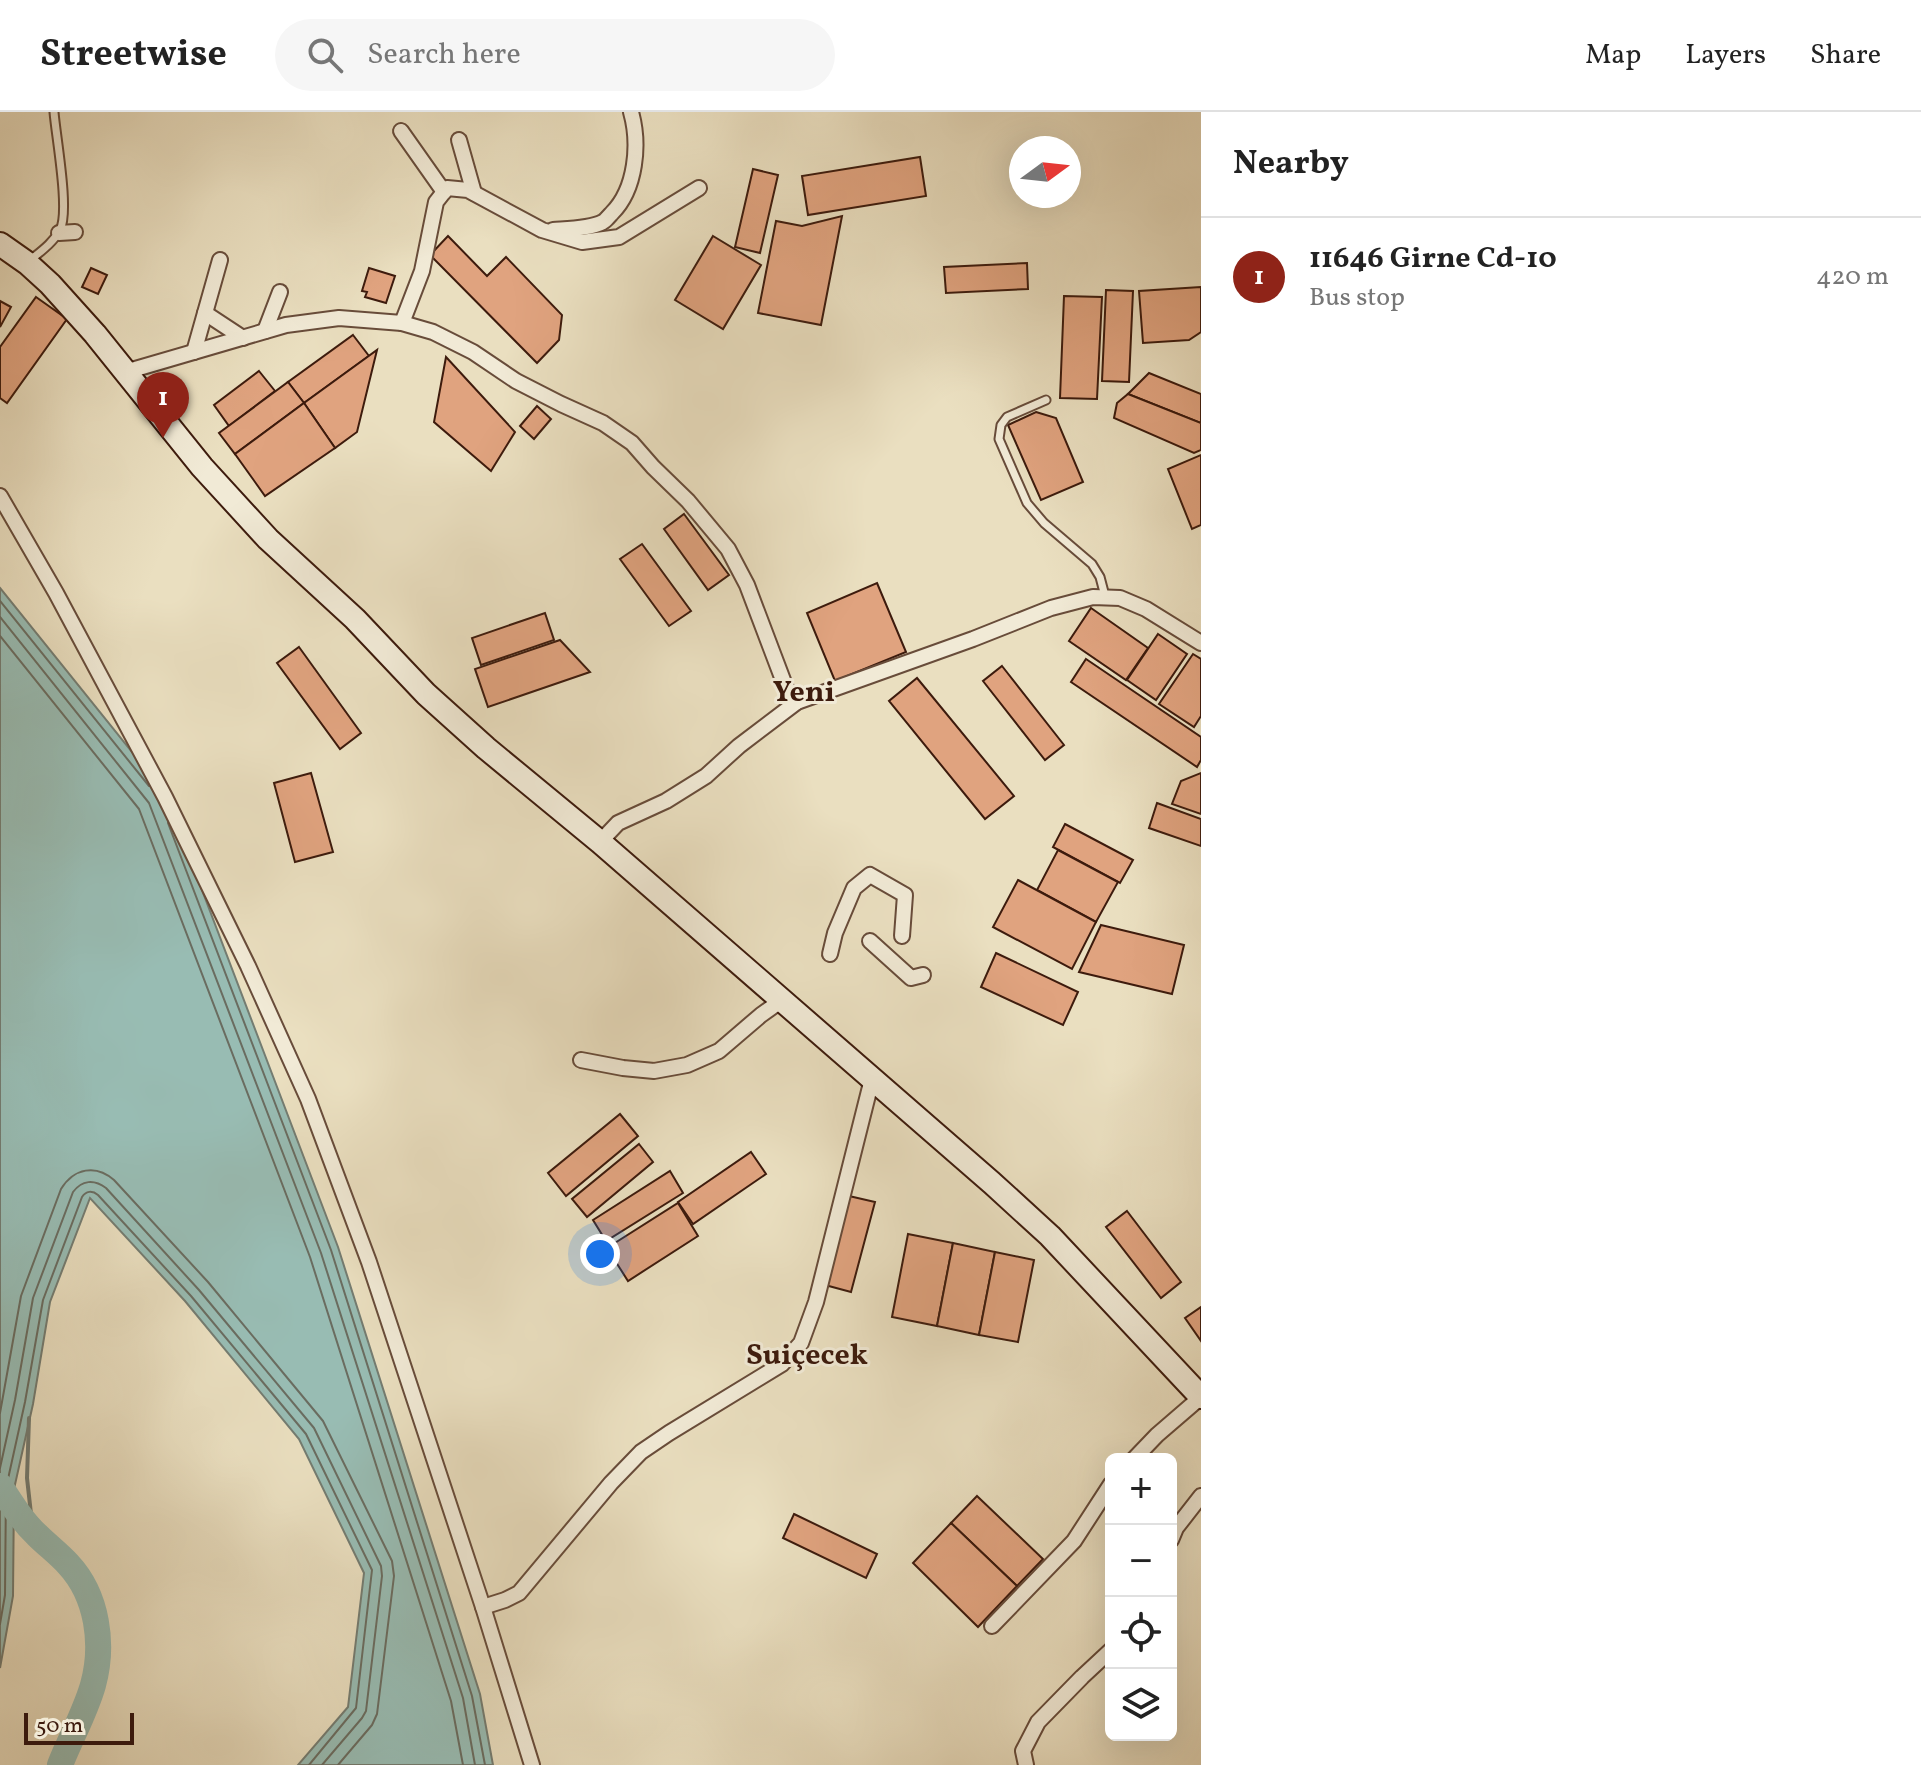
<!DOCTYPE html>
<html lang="en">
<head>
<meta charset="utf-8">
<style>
  :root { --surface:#fff; --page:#f6f6f6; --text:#222; --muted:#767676; --line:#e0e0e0; --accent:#8f2418 }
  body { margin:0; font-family:Vollkorn,serif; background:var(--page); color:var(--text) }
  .controls { position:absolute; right:24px; bottom:24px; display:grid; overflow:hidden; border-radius:12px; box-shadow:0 8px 32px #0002 }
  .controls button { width:72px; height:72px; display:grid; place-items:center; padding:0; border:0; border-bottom:2px solid var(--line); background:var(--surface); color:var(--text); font:40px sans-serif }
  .compass { position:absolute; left:1009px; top:24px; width:72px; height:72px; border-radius:50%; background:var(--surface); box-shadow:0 8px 32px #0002; rotate:75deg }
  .scale { position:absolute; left:24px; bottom:20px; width:110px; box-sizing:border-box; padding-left:8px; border:4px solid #3d1b0d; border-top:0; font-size:22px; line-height:28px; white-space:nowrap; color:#3d1b0d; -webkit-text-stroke:6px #f1ead6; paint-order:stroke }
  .you { position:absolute; left:600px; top:1142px; width:28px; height:28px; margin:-20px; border:6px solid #fff; border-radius:50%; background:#1a73e8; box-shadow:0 0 0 12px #1a73e833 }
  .badge { display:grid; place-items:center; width:52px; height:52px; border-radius:50%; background:var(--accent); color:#fff; font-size:26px; font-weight:700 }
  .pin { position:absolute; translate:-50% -66px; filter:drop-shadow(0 2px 4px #0008) }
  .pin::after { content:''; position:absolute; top:42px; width:28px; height:24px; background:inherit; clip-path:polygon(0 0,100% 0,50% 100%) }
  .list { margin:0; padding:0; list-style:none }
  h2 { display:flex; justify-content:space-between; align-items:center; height:104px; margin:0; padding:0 32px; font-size:34px }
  h2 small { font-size:26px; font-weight:400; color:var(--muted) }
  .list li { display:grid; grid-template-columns:52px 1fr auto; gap:24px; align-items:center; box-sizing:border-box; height:120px; padding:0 32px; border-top:2px solid var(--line) }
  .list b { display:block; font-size:30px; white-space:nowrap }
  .list p { margin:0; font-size:26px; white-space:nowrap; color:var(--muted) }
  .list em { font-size:26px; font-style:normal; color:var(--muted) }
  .icon { flex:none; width:44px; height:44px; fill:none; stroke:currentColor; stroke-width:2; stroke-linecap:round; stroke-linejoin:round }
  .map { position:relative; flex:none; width:1201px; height:1653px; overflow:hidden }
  header { display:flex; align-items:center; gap:48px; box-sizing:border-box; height:112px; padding:0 40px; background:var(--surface); border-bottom:2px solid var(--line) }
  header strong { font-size:38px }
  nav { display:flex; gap:44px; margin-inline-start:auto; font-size:28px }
  .search { width:560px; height:72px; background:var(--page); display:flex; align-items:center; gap:20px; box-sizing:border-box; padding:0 28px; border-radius:44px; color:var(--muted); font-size:30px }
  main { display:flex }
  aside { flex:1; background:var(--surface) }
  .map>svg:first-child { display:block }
  .water { fill:#98bcb3; stroke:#747c71; stroke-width:2 }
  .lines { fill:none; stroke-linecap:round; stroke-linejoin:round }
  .shore { stroke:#6a6c60; stroke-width:2 }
  .stream { stroke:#747c71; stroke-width:4 }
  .river { stroke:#98bcb3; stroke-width:26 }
  .building { fill:#e0a37f; stroke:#3d1b0d; stroke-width:2 }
  .lane-casing { stroke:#684c3a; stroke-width:11 }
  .street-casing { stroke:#684c3a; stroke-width:18 }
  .secondary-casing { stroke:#3d1b0d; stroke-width:26 }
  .lane { stroke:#f1ead6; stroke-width:7 }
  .street { stroke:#f1ead6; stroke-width:14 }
  .secondary { stroke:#f1ead6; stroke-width:22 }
  .labels { text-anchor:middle; stroke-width:6; stroke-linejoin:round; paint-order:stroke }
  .district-label { font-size:30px; font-weight:bold; fill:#3d1b0d; stroke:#f1ead6 }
</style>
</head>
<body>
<header>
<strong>Streetwise</strong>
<div class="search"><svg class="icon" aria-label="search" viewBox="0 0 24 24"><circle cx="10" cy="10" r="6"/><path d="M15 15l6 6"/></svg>Search here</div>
<nav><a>Map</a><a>Layers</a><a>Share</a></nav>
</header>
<main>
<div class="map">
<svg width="1201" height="1653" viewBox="0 0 1201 1653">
  <rect width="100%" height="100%" fill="#eadfc0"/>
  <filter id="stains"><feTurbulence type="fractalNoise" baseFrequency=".0025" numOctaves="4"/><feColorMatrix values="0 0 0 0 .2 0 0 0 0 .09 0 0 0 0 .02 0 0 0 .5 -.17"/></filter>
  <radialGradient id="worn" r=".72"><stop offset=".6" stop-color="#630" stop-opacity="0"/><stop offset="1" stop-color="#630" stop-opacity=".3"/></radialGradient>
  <polygon class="water" points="0,476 165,681 338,1135 480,1582 493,1653 298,1653 348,1595 364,1461 299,1327 185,1189 90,1086 50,1190 33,1292 14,1377 13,1484 0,1556"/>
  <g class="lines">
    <g class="shore">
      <polyline points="0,489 149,674"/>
      <polyline points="0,505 149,691 321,1141 463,1586 475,1653"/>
      <polyline points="0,524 139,697 310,1145 451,1589 463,1653"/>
      <polyline points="168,711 331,1138 472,1584 485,1653"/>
      <path d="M0 1301 21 1184 61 1077C74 1056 96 1052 114 1068L208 1170 323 1309 392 1449 394 1464 377 1602 372 1613 338 1653"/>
      <path d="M0 1356 15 1288 33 1186 73 1080C82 1068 94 1067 106 1076L199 1178 314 1316 381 1454 382 1464 366 1599 362 1606 322 1653"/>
      <path d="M0 1512 5 1483 6 1376 25 1290 43 1188 82 1085C86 1079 92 1078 98 1083L191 1184 306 1322 372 1458 356 1596 309 1653"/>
    </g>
    <polyline class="stream" points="29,1306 27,1366 33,1420"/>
    <path class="river" d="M0 1374C11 1391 22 1409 37 1423 47 1433 59 1442 68 1452 98 1484 104 1533 93 1573 85 1601 70 1627 60 1653"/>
  </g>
  <g class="building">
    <polygon points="920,45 926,84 808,103 802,64"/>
    <polygon points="753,57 778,63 760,141 735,135"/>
    <polygon points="842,104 821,213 758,201 776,109 802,114"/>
    <polygon points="448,124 487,164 506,145 562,203 559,228 537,251 430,143"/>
    <polygon points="713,124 761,153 723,217 675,188"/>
    <polygon points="1027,151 1028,177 946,181 944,155"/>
    <polygon points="91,156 107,163 98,182 82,175"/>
    <polygon points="369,156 395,164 386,191 365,185 367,180 362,179"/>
    <polygon points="1201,175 1201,220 1189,228 1143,231 1139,179"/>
    <polygon points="1106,178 1133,179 1129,270 1102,269"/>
    <polygon points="1064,184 1102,185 1097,287 1060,286"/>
    <polygon points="36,185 67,207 7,291 0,286 0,235"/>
    <polygon points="0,189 11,195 0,215"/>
    <polygon points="353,223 369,244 304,291 288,270"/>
    <polygon points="377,238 357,320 335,336 304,291"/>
    <polygon points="446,245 515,320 491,359 434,310"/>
    <polygon points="259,259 275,279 229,314 214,293"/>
    <polygon points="1149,261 1201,282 1201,311 1128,282"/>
    <polygon points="288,270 304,291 235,342 219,321"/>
    <polygon points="1128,282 1201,311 1201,338 1194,341 1114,306 1117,291"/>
    <polygon points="304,291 335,336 265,384 235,342"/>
    <polygon points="537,294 551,307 534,327 520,314"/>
    <polygon points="1036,300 1056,306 1083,370 1041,388 1008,313"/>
    <polygon points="1201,343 1201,413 1192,417 1168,357"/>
    <polygon points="684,402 729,463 708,478 664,417"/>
    <polygon points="642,432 691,499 669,514 620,447"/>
    <polygon points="877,471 906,540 835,569 807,501"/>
    <polygon points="1091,496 1148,536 1126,568 1069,529"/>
    <polygon points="545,501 554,528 481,553 472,526"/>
    <polygon points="1158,522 1187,542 1156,588 1127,568"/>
    <polygon points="560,528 590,560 488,595 475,557"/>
    <polygon points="299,535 361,621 340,637 277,551"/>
    <polygon points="1193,542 1201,547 1201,604 1194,615 1159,592"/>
    <polygon points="1086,547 1201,625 1201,648 1197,655 1071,570"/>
    <polygon points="1002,554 1064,633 1045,648 983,569"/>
    <polygon points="917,566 1014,684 985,707 889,589"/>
    <polygon points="311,661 333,740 295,750 274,671"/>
    <polygon points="1201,661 1201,702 1172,692 1181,669"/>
    <polygon points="1157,691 1201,707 1201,734 1149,716"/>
    <polygon points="1065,712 1133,748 1120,771 1053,735"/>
    <polygon points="1058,738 1118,770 1096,810 1037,778"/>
    <polygon points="1018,768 1096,810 1072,857 993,815"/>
    <polygon points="1101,813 1184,833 1172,882 1079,860"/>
    <polygon points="996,841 1078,880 1063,913 981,875"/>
    <polygon points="620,1002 638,1024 566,1084 548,1061"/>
    <polygon points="639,1032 653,1050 587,1105 572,1087"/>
    <polygon points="751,1040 766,1062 693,1112 678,1090"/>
    <polygon points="670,1059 683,1081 606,1129 593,1108"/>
    <polygon points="849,1084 875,1090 851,1180 825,1173"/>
    <polygon points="678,1091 698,1124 628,1169 607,1136"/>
    <polygon points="1127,1099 1181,1170 1161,1186 1106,1115"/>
    <polygon points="908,1122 953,1131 937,1214 892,1205"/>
    <polygon points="953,1131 995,1140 979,1223 937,1214"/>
    <polygon points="995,1140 1034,1148 1018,1230 979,1223"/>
    <polygon points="1201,1195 1201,1229 1185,1206"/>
    <polygon points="977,1384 1043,1447 1017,1474 951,1411"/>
    <polygon points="794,1402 877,1442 866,1466 783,1426"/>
    <polygon points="951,1411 1017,1474 978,1515 913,1451"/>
  </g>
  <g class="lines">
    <defs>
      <g id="lane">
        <path d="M29 149C40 140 53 131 60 118 70 99 56 25 54 0"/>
        <polyline points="1046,288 1007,305 1001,313 999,327 1027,391 1044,411 1092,452 1100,465 1105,484"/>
      </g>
      <g id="street">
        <polyline points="401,19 444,80"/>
        <polyline points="459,28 474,81"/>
        <path d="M553 118C567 117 590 117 603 110 604 110 611 102 612 101 636 77 640 32 631 0"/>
        <polyline points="59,121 75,120"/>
        <polyline points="205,201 243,226"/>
        <polyline points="402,211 422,159 436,90 447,76 468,78 542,118 582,130 619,125 699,76"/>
        <polyline points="265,219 280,180"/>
        <polyline points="194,240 220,148"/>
        <polyline points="125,260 286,213 339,206 402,211 433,220 473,240 516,269 561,292 603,311 632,331 653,355 688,389 728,437 747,473 786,576 797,590"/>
        <polyline points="0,384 56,481 165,685 248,854 308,987 369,1150 483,1495 532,1653"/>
        <polyline points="600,730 618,711 666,689 706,664 739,634 797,590 973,527 1051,496 1093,485 1120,486 1146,497 1201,531"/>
        <polyline points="870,829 911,866 923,863"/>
        <polyline points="830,842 835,821 854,776 870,763 905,783 902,824"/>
        <polyline points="581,948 623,956 654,959 687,953 719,939 761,903 782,888"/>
        <polyline points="1134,1347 1157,1323 1201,1285"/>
        <polyline points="1171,1428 1176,1416 1201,1384"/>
        <polyline points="483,1495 505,1488 519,1481 611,1371 641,1340 669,1321 782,1252 801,1231 816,1190 872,967"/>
        <polyline points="992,1514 1074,1429 1111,1372"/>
        <polyline points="1026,1653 1023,1639 1038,1610 1082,1565 1111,1538"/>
      </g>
      <polyline id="secondary" points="0,132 27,151 50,172 95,222 202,355 268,427 355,507 426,582 486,636 600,730 992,1071 1050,1124 1201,1285"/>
    </defs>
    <use href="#lane" class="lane-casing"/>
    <use href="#street" class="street-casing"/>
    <use href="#secondary" class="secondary-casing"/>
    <use href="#lane" class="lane"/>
    <use href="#street" class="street"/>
    <use href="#secondary" class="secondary"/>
  </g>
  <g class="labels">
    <g class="district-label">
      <text x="804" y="589">Yeni</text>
      <text x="807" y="1252">Suiçecek</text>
    </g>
  </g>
  <rect width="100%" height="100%" filter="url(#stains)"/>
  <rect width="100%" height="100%" fill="url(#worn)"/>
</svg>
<div class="controls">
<button>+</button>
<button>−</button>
<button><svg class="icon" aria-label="locate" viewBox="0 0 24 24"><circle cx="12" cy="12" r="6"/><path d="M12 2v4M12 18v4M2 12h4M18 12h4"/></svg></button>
<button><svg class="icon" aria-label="layers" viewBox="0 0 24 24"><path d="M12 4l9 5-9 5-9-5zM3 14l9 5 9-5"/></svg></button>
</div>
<svg class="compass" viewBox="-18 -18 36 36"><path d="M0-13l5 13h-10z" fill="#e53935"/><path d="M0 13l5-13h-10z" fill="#767676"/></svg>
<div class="scale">50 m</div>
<div class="you"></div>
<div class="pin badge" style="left:163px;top:326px">1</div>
</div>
<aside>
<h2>Nearby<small></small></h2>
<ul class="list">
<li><span class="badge">1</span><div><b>11646 Girne Cd-10</b><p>Bus stop</p></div><em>420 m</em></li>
</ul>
</aside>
</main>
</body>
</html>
